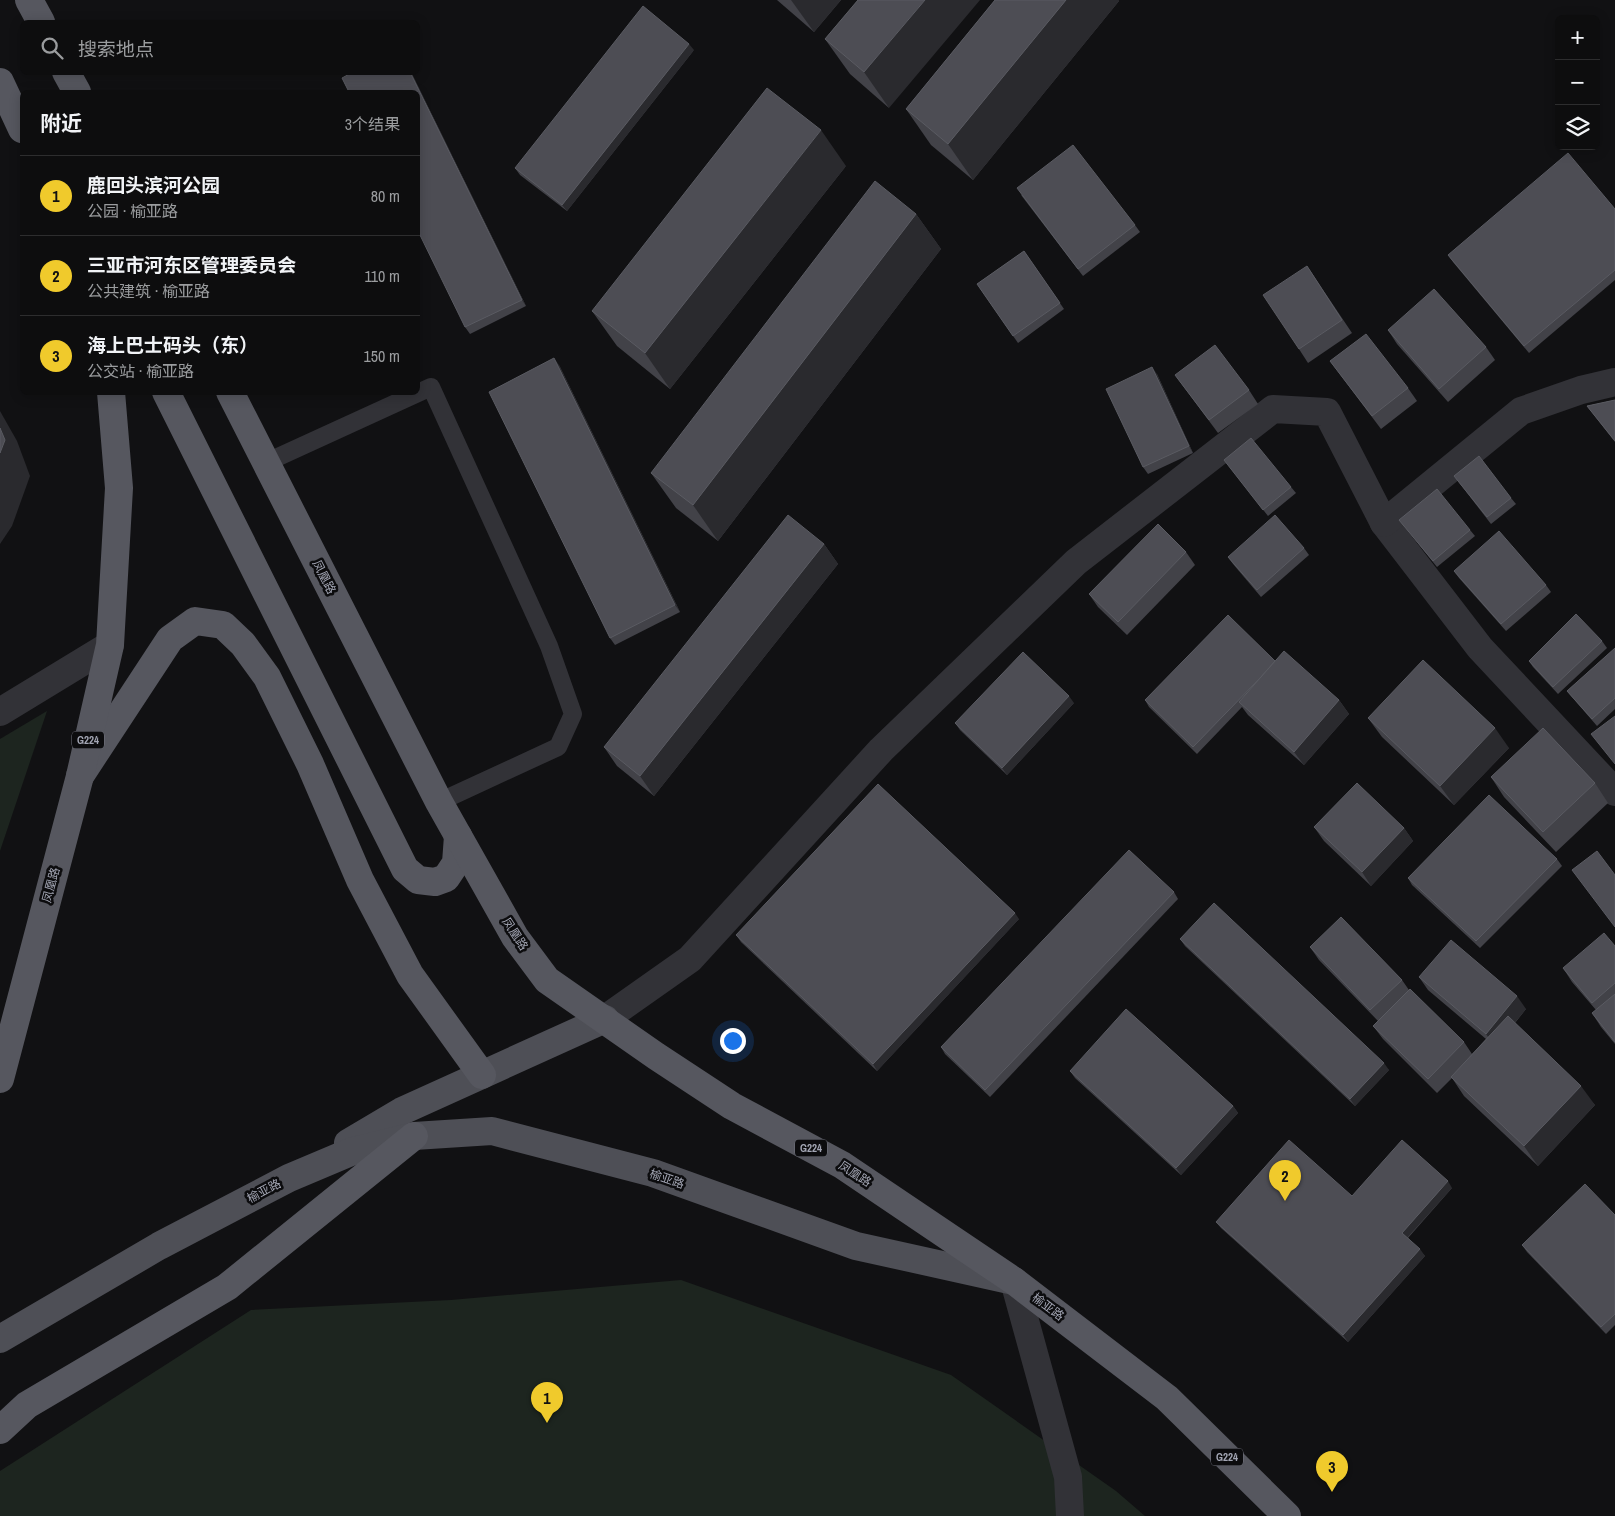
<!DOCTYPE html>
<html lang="zh">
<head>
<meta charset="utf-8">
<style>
  :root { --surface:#0d0d0e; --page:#1b1b1c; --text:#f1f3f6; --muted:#9a9c9e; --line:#2d2d2e; --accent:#f0ca2c }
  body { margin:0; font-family:"Archivo Narrow","Noto Sans SC",sans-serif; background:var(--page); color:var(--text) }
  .controls { position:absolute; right:15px; top:15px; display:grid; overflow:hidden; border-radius:8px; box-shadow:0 2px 12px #0003 }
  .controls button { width:45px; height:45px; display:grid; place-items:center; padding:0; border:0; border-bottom:1px solid var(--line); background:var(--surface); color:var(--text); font:25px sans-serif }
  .you { position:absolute; left:732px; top:1040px; width:18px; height:18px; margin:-12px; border:4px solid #fff; border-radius:50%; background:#1a73e8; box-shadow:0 0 0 8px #1a73e833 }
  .badge { display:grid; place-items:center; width:32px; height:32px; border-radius:50%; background:var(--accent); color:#111; font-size:16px; font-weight:700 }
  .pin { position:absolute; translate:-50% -41px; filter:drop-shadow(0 1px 2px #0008) }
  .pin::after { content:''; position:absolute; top:26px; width:18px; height:15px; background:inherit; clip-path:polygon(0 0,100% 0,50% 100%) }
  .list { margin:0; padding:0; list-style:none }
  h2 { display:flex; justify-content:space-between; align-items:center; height:65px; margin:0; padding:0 20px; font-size:21px }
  h2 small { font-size:16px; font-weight:400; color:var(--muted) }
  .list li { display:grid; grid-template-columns:32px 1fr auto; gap:15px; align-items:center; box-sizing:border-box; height:80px; padding:0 20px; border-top:1px solid var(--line) }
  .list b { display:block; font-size:19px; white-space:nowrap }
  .list p { margin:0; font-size:16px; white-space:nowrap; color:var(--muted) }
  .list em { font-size:16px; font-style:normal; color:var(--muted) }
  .icon { flex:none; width:28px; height:28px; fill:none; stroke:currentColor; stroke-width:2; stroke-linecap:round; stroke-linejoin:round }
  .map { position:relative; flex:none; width:1615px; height:1516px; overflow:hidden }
  .search { position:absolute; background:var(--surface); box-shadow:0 2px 12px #0003; left:20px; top:20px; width:400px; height:55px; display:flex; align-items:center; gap:12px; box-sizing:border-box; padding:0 18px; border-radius:8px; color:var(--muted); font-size:19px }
  .panel { position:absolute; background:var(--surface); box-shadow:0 2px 12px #0003; left:20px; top:90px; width:400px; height:305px; border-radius:8px }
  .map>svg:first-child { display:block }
  .green { fill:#1d251f }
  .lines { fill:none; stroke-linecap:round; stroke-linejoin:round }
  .service { stroke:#323237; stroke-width:18 }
  .minor { stroke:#323237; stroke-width:28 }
  .tertiary { stroke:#323237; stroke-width:28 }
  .primary { stroke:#4e4f56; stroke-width:28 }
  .trunk { stroke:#56575f; stroke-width:28 }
  .wall { fill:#424248 }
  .shaded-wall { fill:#2a2a2e }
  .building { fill:#4d4d54; stroke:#5a5b62 }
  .labels { text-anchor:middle; stroke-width:5; stroke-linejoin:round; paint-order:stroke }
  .shield { fill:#0c0c0e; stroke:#757782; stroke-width:1 }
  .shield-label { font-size:11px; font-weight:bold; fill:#a2a5b3 }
  .street-label { font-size:12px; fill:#a2a5b3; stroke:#0c0c0e }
</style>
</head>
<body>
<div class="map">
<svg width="1615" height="1516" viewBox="0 0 1615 1516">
  <rect width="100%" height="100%" fill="#111113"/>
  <g class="green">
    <polygon points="47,711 0,851 0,739"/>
    <polygon points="681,1280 951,1375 1116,1491 1145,1516 0,1516 0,1471 251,1310 451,1300"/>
  </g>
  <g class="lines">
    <polyline class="service" points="265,463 431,387 549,646 573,714 558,747 439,802"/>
    <g class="minor">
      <polyline points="1384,523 1480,648 1615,792"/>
      <polyline points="0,712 110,645"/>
      <polyline points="605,1019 690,959 881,750 1076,562 1273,409 1327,412 1384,523 1521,411 1581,390 1615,382"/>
    </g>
    <polyline class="tertiary" points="1014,1281 1068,1477 1070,1516"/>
    <g class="primary">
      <polyline points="348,1143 402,1111 605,1019"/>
      <polyline points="0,1339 159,1246 289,1178 353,1151 414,1136 492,1131 653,1173 856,1246 1014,1281"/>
    </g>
    <g class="trunk">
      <polyline points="29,0 41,22"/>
      <polyline points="66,72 77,92"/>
      <polyline points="0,82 22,129"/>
      <polyline points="166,392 405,869 418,880 435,882 446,878 456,863 458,836"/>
      <polyline points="230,392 439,802 515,937 547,980 656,1056 732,1106 842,1165 1014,1281 1167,1398 1287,1516"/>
      <polyline points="80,776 170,639 195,621 223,625 243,644 267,677 310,764 360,880 410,975 482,1075"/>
      <polyline points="0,1079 80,776 110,645 119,488 111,392"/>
      <polyline points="0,1430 27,1405 227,1287 414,1136"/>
    </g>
  </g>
  <g class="wall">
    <polygon points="777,0 841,0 814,32"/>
    <polygon points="858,0 889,108 850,74 825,39"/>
    <polygon points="995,0 1118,0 1119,1 973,180 931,145 906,109"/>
    <polygon points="694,50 567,211 520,175 515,168"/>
    <polygon points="411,72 526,306 470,334 465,327"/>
    <polygon points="846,166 670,389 617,346 592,311"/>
    <polygon points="1021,195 1135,225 1140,232 1083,276"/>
    <polygon points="1615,209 1615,280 1529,353 1453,262 1448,255"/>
    <polygon points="916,214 941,249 718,541 676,508 651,473"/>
    <polygon points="1024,251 1064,309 1018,343 977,284"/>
    <polygon points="1307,266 1352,333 1308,363 1299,349"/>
    <polygon points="1388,330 1486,347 1495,360 1448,402 1397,344"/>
    <polygon points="1330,361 1408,388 1417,401 1381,429"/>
    <polygon points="559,365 680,612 615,645 610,638"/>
    <polygon points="1157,374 1193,453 1148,474 1143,467"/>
    <polygon points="1175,375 1249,390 1258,404 1218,433"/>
    <polygon points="1615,400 1615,442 1587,406"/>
    <polygon points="1224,460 1291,487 1296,493 1268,516"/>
    <polygon points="1454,476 1511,498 1516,504 1491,524"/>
    <polygon points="1399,520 1470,530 1475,536 1437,567"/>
    <polygon points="824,544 838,564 654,796 617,766 604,747"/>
    <polygon points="1304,548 1309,555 1261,597 1233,564 1228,557"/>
    <polygon points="1186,552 1195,565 1127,635 1098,607 1089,594"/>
    <polygon points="1454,571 1546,585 1551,592 1506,631 1459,578"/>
    <polygon points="1602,641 1607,648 1558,694 1533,667 1529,661"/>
    <polygon points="1615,648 1615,709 1597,726 1572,697 1567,691"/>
    <polygon points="1275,661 1339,700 1349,714 1304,765 1248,715 1242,707 1197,754 1149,707 1145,700"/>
    <polygon points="1074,703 1007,775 960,730 955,723"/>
    <polygon points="1368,718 1509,748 1454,805 1382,737"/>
    <polygon points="1491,777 1595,783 1608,803 1556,852 1504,797"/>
    <polygon points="1314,827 1404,828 1413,841 1371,886 1324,841"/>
    <polygon points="1557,859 1562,866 1480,948 1412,885 1408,878"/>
    <polygon points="1174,892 1178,899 990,1097 945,1054 941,1047"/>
    <polygon points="1019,919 877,1071 741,942 736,935"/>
    <polygon points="1180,939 1389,1070 1355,1106 1185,946"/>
    <polygon points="1615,946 1615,1044 1601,1027 1592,1013 1596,1010 1572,982 1563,968"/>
    <polygon points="1310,947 1402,980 1409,990 1464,1042 1472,1054 1486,1039 1428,990 1419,977 1526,1009 1515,1023 1595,1105 1538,1166 1464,1096 1452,1078 1437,1093 1383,1039 1373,1026 1378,1021 1319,960"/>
    <polygon points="1070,1071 1233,1106 1238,1113 1181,1175 1075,1078"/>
    <polygon points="1452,1188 1408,1238 1425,1256 1348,1342 1221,1228 1216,1222 1352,1196"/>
    <polygon points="1615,1215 1615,1325 1606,1334 1527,1252 1522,1245"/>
  </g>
  <g class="shaded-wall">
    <polygon points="791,0 841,0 814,32"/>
    <polygon points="925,0 980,0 889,108 864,72"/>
    <polygon points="1066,0 1118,0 1119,1 973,180 948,144"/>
    <polygon points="689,44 694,50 567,211 562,205"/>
    <polygon points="410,72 411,72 526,306 522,300"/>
    <polygon points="821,130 846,166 670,389 645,353"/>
    <polygon points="916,214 941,249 718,541 693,505"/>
    <polygon points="554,358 559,365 680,612 675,605"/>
    <polygon points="1152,367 1157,374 1193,453 1189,446"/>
    <polygon points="0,411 17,441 30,476 12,526 0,544"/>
    <polygon points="824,544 838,564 654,796 640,776"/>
    <polygon points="1069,696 1074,703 1007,775 1002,768"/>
    <polygon points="1339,700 1349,714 1304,765 1294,752"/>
    <polygon points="1495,728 1509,748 1454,805 1440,786"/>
    <polygon points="1404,828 1413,841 1371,886 1362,872"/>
    <polygon points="1015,913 1019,919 877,1071 873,1064"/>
    <polygon points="1517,996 1526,1009 1495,1047 1486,1034"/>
    <polygon points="1384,1063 1389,1070 1355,1106 1350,1099"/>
    <polygon points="1581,1086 1595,1105 1538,1166 1524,1146"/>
    <polygon points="1233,1106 1238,1113 1181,1175 1176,1168"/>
    <polygon points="1448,1181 1452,1188 1406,1239 1402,1233"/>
    <polygon points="1420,1249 1425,1256 1348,1342 1343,1335"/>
  </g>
  <g class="building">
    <polygon points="858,0 925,0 864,72 825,39"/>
    <polygon points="995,0 1066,0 948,144 906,109"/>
    <polygon points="643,6 689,44 562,205 515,168"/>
    <polygon points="353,72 410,72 522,300 465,327 418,231 418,92 349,92 342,78"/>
    <polygon points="767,88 821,130 645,353 592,311"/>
    <polygon points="1073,145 1135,225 1078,269 1017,188"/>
    <polygon points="1568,153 1615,209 1615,270 1524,346 1448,255"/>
    <polygon points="875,181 916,214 693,505 651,473"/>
    <polygon points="1024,251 1060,303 1013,336 977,284"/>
    <polygon points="1307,266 1342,320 1299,349 1263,295"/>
    <polygon points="1434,289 1486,347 1439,389 1388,330"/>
    <polygon points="1366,334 1408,388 1372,416 1330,361"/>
    <polygon points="1215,345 1249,390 1209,420 1175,375"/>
    <polygon points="554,358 675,605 610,638 489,392"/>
    <polygon points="1152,367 1189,446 1143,467 1106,389"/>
    <polygon points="1615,400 1615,441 1587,406"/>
    <polygon points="0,428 5,440 0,453"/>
    <polygon points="1251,438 1291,487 1263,510 1224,460"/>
    <polygon points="1479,456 1511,498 1487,517 1454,476"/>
    <polygon points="1437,489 1470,530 1433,561 1399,520"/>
    <polygon points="788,515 824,544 640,776 604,747"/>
    <polygon points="1275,515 1304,548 1257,590 1228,557"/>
    <polygon points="1158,524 1186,552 1118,622 1089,594"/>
    <polygon points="1499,531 1546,585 1501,624 1454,571"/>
    <polygon points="1576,614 1602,641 1553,687 1529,661"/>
    <polygon points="1228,615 1275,661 1259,679 1193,747 1145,700"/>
    <polygon points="1615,648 1615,698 1592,719 1567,691"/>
    <polygon points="1284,651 1339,700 1294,752 1239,702"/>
    <polygon points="1023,652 1069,696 1002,768 955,723"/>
    <polygon points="1423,660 1495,728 1440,786 1368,718"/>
    <polygon points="1615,716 1615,764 1591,734"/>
    <polygon points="1543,728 1595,783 1543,832 1491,777"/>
    <polygon points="1357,783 1404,828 1362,872 1314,827"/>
    <polygon points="878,784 1015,913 873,1064 736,935"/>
    <polygon points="1489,795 1557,859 1476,941 1408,878"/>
    <polygon points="1129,850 1174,892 985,1090 941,1047"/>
    <polygon points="1597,851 1615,875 1615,927 1572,870"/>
    <polygon points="1214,903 1384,1063 1350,1099 1180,939"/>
    <polygon points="1341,917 1402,980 1370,1010 1310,947"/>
    <polygon points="1604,933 1615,946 1615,983 1592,1003 1563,968"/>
    <polygon points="1451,940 1517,996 1486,1034 1419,977"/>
    <polygon points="1410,989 1464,1042 1428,1079 1373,1026"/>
    <polygon points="1615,994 1615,1042 1592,1013"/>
    <polygon points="1126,1009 1233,1106 1176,1168 1070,1071"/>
    <polygon points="1508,1016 1581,1086 1524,1146 1451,1077"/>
    <polygon points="1289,1140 1352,1196 1402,1140 1448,1181 1402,1233 1420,1249 1343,1335 1216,1222"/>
    <polygon points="1585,1184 1615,1215 1615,1314 1601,1327 1522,1245"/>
  </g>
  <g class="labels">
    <g class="shield">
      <rect x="72" y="731.5" width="32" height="17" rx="4"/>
      <rect x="795" y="1139.5" width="32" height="17" rx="4"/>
      <rect x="1211" y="1448.5" width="32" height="17" rx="4"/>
    </g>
    <g class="shield-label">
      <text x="88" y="744">G224</text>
      <text x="811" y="1152">G224</text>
      <text x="1227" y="1461">G224</text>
    </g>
    <g class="street-label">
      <text transform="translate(324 577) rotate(63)" y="4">凤凰路</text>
      <text transform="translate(51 885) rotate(-75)" y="4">凤凰路</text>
      <text transform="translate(515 934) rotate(57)" y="4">凤凰路</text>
      <text transform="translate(855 1174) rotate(33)" y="4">凤凰路</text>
      <text transform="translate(667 1179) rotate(19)" y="4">榆亚路</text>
      <text transform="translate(264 1191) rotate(-28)" y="4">榆亚路</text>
      <text transform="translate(1048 1307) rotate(37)" y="4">榆亚路</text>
    </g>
  </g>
</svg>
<div class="controls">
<button>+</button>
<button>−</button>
<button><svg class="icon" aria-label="layers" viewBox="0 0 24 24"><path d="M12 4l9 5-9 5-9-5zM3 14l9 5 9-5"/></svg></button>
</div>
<div class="you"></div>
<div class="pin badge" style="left:547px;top:1423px">1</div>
<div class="pin badge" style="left:1285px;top:1201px">2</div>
<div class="pin badge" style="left:1332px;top:1492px">3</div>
<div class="search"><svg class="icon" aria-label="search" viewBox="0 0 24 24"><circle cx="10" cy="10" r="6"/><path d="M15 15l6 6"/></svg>搜索地点</div>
<section class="panel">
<h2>附近<small>3个结果</small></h2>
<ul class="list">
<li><span class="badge">1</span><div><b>鹿回头滨河公园</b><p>公园 · 榆亚路</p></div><em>80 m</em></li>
<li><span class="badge">2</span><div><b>三亚市河东区管理委员会</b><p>公共建筑 · 榆亚路</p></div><em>110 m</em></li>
<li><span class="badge">3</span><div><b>海上巴士码头（东）</b><p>公交站 · 榆亚路</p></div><em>150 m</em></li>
</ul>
</section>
</div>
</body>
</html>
